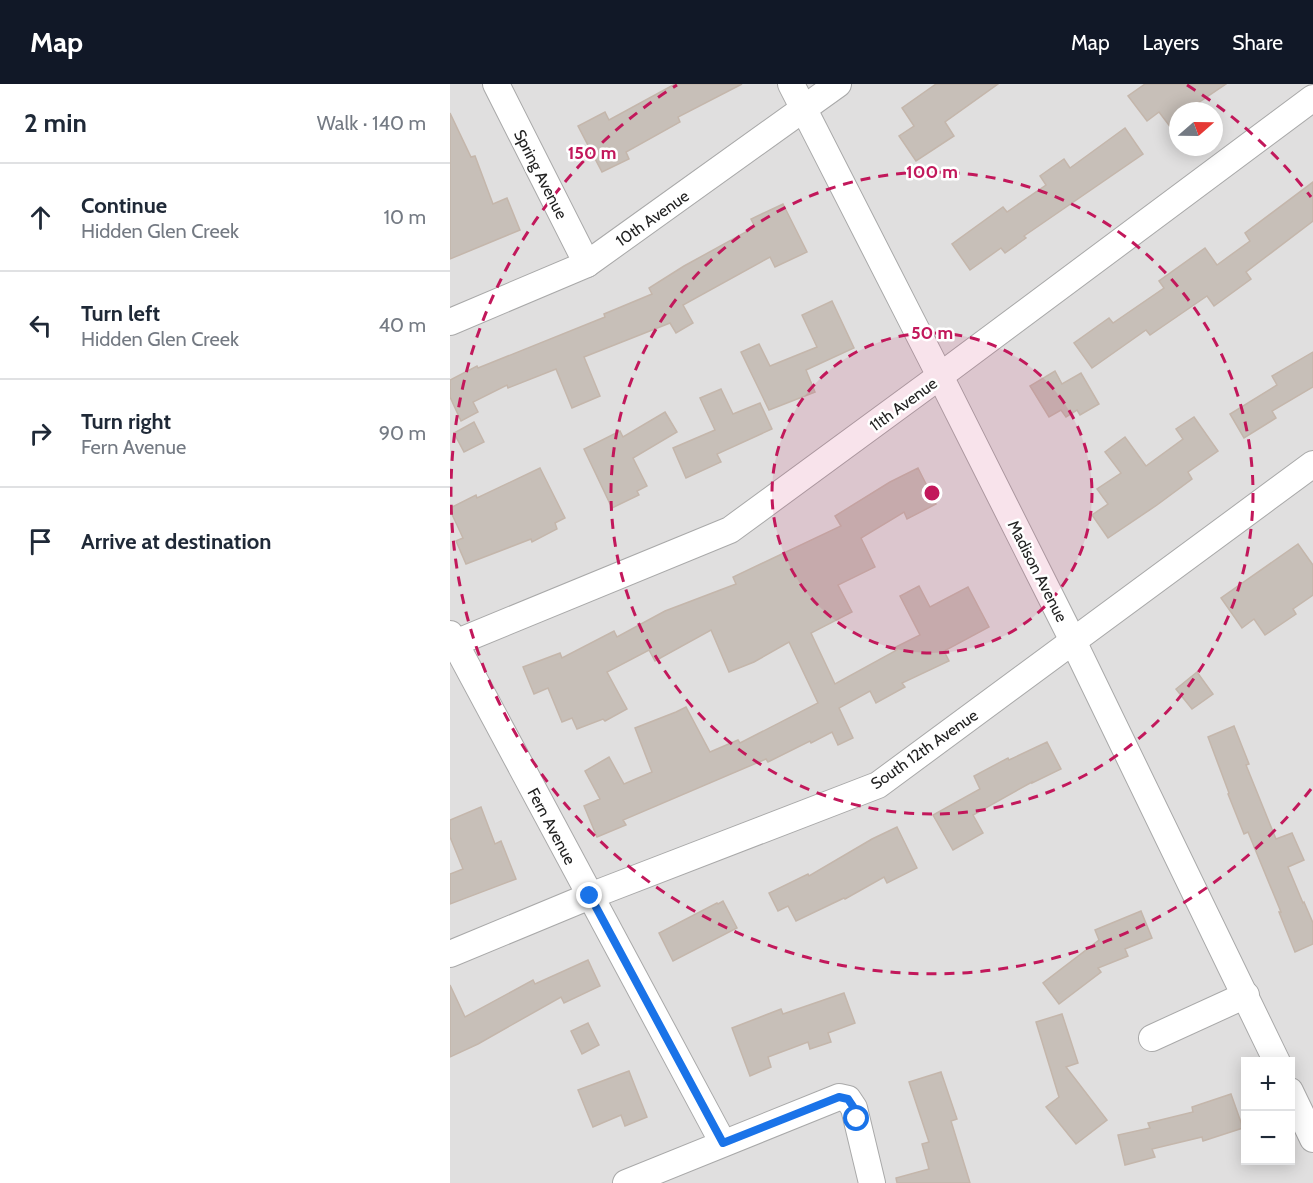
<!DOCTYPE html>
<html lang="en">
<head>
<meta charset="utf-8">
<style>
  :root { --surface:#fff; --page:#f2f2f3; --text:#1f2937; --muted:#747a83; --line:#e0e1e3; --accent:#111827 }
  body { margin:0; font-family:Cabin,sans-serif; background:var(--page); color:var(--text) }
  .controls { position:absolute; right:18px; bottom:18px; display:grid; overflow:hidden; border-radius:0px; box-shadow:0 3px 15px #0003 }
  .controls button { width:54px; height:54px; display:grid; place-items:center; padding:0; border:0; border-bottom:2px solid var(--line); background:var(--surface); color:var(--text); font:30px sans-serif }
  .compass { position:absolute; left:719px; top:18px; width:54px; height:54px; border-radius:50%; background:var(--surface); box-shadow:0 3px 15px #0003; rotate:70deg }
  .stop { position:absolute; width:18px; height:18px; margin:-14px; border:4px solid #1a73e8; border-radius:50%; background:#fff }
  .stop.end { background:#1a73e8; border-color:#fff; box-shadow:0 2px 6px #0008 }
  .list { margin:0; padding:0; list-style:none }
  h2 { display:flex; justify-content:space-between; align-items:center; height:78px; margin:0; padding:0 24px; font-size:26px }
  h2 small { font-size:20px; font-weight:400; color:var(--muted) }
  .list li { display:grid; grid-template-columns:39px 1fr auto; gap:18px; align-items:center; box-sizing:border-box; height:108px; padding:0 24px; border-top:2px solid var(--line) }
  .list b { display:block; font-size:22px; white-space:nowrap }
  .list p { margin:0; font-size:20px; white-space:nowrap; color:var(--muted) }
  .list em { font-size:20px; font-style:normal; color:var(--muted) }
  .icon { flex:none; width:33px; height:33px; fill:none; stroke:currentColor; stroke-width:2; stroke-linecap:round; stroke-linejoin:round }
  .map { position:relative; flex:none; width:863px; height:1099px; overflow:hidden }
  header { display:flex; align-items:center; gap:36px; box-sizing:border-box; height:84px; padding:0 30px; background:var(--accent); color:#fff }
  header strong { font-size:28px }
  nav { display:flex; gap:33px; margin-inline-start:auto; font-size:21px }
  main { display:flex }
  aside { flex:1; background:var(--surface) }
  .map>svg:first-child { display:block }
  .residential { fill:#e0dfdf; fill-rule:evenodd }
  .building { fill:#c7bfb8; stroke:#c4b6ab; stroke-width:1.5 }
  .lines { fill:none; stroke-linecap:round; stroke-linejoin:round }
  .minor-casing { stroke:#a9a9a9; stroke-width:28 }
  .minor { stroke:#fff; stroke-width:26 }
  .route { stroke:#1a73e8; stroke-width:8 }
  .ring { fill:none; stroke:#c2185b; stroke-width:3; stroke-dasharray:10 8 }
  .labels { text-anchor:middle; stroke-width:5; stroke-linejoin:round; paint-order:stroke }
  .street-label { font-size:16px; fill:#222; stroke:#fff }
  .centre { fill:#c2185b; stroke:#fff; stroke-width:3 }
  .ring-label { font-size:18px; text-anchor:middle; font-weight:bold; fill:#c2185b; stroke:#fff; stroke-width:5; stroke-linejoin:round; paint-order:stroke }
</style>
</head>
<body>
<header>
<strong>Map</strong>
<nav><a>Map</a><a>Layers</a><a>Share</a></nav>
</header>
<main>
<aside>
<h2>2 min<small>Walk · 140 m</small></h2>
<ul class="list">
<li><svg class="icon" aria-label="ahead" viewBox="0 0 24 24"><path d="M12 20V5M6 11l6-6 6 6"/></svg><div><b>Continue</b><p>Hidden Glen Creek</p></div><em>10 m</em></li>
<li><svg class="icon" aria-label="left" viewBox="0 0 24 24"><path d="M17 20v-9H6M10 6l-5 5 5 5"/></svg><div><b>Turn left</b><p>Hidden Glen Creek</p></div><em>40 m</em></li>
<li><svg class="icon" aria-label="right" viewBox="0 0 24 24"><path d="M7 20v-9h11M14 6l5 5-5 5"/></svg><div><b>Turn right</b><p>Fern Avenue</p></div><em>90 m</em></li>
<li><svg class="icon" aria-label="arrive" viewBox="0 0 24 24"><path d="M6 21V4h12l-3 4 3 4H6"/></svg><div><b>Arrive at destination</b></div></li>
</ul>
</aside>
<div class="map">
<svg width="863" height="1099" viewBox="0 0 863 1099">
  <rect width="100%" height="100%" fill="#f2efe9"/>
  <g class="residential">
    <polygon points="0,0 332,0 818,977 796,978 796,1076 840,1076 841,1023 863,1070 863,1099 0,1099"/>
    <path d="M346 0H863V1032L841 985 840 978 837 977ZM728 27H764V63H728Z"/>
  </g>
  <g class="building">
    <polygon points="225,0 292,0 228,33 230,38 176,68 179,75 152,88 128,42 155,28 159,36"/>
    <polygon points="486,0 548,0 495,38 504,52 466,77 449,52 464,42 452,24"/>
    <polygon points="695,0 776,0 736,27 728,27 728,53 709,28 697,37 678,12"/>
    <polygon points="0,29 21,73 25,72 43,120 57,114 70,146 0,175"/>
    <polygon points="675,44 693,70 574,152 576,154 555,169 551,164 520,186 502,160 553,123 557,128 596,101 590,92 614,75 620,84"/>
    <polygon points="863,98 863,137 796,188 801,195 764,222 757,212 700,251 696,246 642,284 624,259 659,234 663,239 714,204 709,197 755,164 767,181 800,157 795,149"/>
    <polygon points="333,120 357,168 325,183 320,173 233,221 243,239 226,249 220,239 134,273 150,312 122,324 106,285 58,304 57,301 23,318 28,328 11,337 0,313 0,296 27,282 28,284 155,233 154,230 202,210 199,204 234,182 305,143 301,135"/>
    <polygon points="382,217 404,264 356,286 365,308 319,326 291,268 309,260 320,282 367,263 352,231"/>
    <polygon points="863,268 863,303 822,327 826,334 794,354 780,330 827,301 822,292"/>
    <polygon points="605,287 612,300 631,289 649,320 630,331 627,326 616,333 611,326 599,333 580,302"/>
    <polygon points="271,305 283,330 310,319 322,345 267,370 271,378 236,394 223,364 265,346 250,314"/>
    <polygon points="215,328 227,348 183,374 197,402 187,407 189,411 162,424 134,365 170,347 173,353"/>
    <polygon points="744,333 768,367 738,388 742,395 707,421 658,454 642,431 658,420 647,405 671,389 655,368 675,353 696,382 733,355 726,345"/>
    <polygon points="24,338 34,358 14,368 4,349"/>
    <polygon points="90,384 115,434 105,439 107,445 82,458 81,455 16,480 6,457 13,454 0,426 0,424 26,411 27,414"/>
    <polygon points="468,384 486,420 457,435 454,428 411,454 425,483 388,501 402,528 361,549 385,600 447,566 446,563 470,551 450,512 469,502 480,523 518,503 539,543 494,567 499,577 452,599 455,603 426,619 420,607 389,624 403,654 388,661 382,648 361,659 360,657 318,678 316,675 173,736 176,741 147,753 134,722 150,715 135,687 159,673 174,700 202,688 185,644 226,628 236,623 260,668 288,656 290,659 368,619 339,558 304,578 279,588 261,546 205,577 199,566 157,588 177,625 155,637 153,635 127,645 122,634 112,638 98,604 84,610 73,583 110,569 112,574 164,547 167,553 215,527 286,500 283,493 391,442 385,432 440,398"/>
    <polygon points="848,460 863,481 863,511 843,525 846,530 815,551 804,535 792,544 771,514"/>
    <polygon points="747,588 763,610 742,625 726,605"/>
    <polygon points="784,642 799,680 796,681 826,755 842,749 854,776 838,783 853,819 854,818 863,839 863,860 845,868 829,828 831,828 798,748 794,750 778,710 779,709 758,653"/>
    <polygon points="597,658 611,685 582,699 582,698 523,731 533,749 503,766 483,731 530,705 524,692 558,674 559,676"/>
    <polygon points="31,723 45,760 51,757 66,795 0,820 0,790 13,785 0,753 0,736"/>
    <polygon points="447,743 467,784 437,799 434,793 395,815 394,814 346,837 338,822 328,827 319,809 358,790 359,792 422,755"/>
    <polygon points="273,817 287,844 223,877 209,849 267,819 268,820"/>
    <polygon points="691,827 702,854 675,865 678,872 648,884 651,888 609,920 593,899 649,856 645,846"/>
    <polygon points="138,876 150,902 114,919 111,913 28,960 0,973 0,901 15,933 83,896 85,900"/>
    <polygon points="394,909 405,939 378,949 381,958 360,965 358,958 318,973 321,983 300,992 282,944 331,925 333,930"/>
    <polygon points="612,930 628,979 616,983 657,1036 626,1060 596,1023 609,1013 586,938"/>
    <polygon points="138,939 149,961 132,970 121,947"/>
    <polygon points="179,987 197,1033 175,1042 171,1031 143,1043 128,1006"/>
    <polygon points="491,988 507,1035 501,1037 520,1099 447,1099 446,1094 479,1085 472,1060 479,1058 459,998"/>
    <polygon points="781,1010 793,1044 753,1057 752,1053 702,1065 705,1073 675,1081 668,1051 700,1044 698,1039 743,1028 742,1023"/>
  </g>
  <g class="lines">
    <defs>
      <g id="minor">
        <polyline points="46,0 137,180"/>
        <polyline points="341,0 490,292 623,557 827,978"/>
        <polyline points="0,238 137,180 388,0"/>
        <polyline points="0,550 273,1059"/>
        <polyline points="5,559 280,446 490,292 863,14"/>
        <polyline points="0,870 140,812 428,701 863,380"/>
        <polyline points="702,954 796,911"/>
        <polyline points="840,1007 863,1055"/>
        <polyline points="176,1099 389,1013 398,1015 404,1024 422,1099"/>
      </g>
    </defs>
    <use href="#minor" class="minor-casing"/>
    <use href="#minor" class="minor"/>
  </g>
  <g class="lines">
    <polyline class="route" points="140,812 273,1059 389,1013 398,1015 404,1024 407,1035"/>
  </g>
  <circle cx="482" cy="409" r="160" fill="#c2185b" fill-opacity=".12"/>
  <g class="ring">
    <circle cx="482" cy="409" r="160"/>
    <circle cx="482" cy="409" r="321"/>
    <path d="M861 705A481 481 0 1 1 227 1M737 1A481 481 0 0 1 861 113"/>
  </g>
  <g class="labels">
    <g class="street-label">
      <text transform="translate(91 90) rotate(63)" y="6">Spring Avenue</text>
      <text transform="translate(202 134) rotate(-35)" y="6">10th Avenue</text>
      <text transform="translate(453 320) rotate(-36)" y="6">11th Avenue</text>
      <text transform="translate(588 487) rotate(63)" y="6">Madison Avenue</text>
      <text transform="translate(474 665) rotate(-35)" y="6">South 12th Avenue</text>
      <text transform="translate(102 742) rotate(62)" y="6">Fern Avenue</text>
    </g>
  </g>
  <circle cx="482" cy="409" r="9" class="centre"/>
  <g class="ring-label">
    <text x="142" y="75">150 m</text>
    <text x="482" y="94">100 m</text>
    <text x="482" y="255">50 m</text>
  </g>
</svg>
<div class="controls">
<button>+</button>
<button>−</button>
</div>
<svg class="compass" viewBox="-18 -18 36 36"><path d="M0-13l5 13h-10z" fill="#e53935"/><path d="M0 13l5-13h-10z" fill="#747a83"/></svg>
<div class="stop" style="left:407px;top:1035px"></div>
<div class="stop end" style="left:140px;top:812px"></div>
</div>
</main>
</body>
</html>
